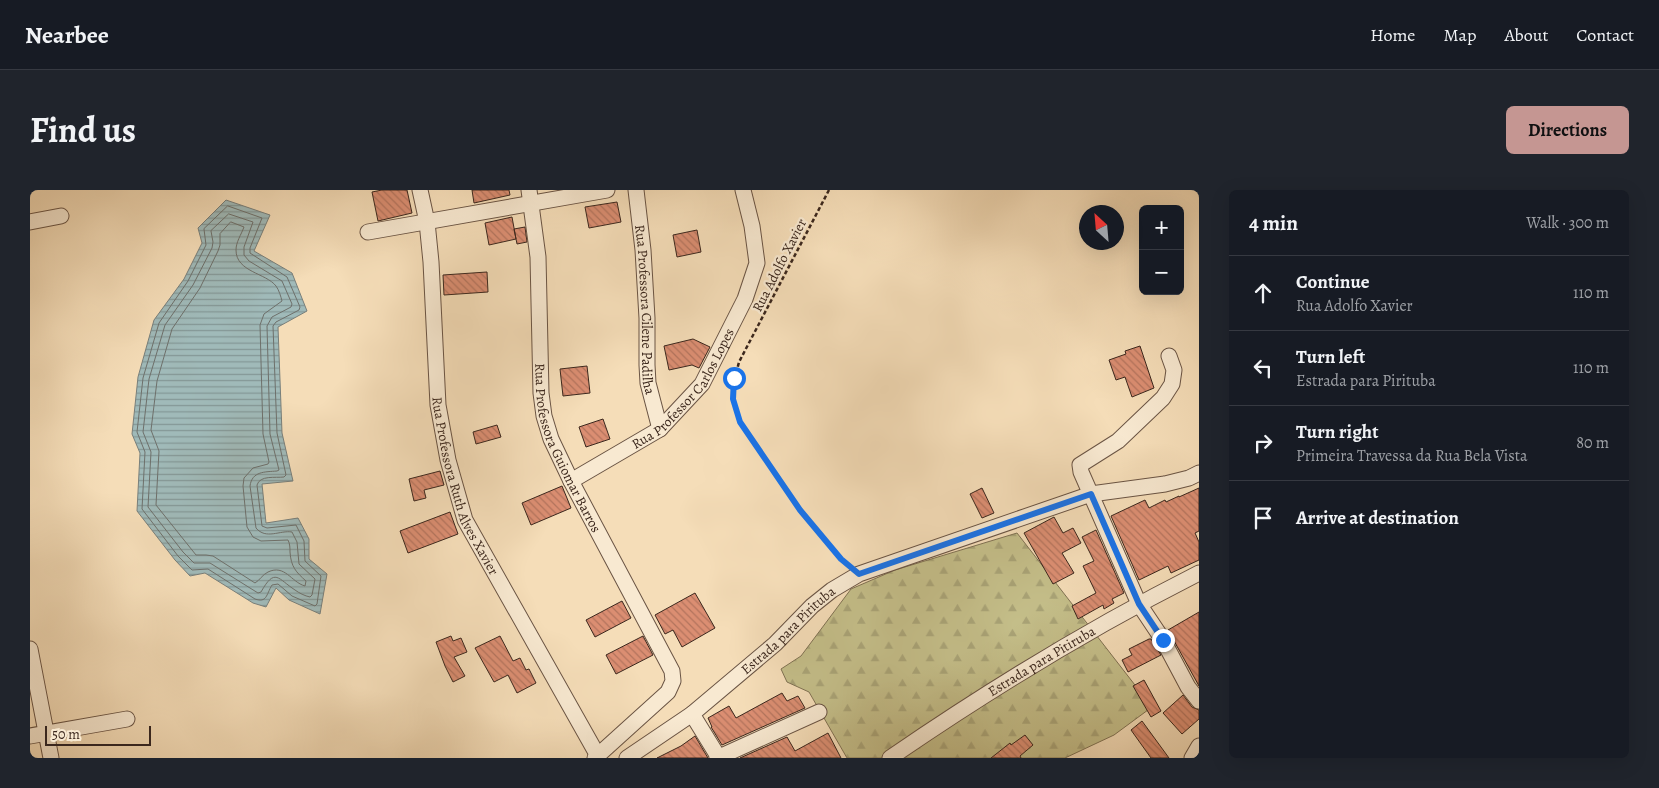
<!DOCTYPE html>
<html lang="en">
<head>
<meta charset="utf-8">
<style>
  :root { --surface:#171b24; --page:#20242c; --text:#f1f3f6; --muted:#9ea1a6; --line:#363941; --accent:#c59692 }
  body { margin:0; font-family:Alegreya,serif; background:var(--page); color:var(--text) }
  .controls { position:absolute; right:15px; top:15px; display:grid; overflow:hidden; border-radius:8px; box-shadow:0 5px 20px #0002 }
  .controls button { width:45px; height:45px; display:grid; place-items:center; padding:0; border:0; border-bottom:1px solid var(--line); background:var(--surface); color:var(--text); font:25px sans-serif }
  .compass { position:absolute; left:1049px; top:15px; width:45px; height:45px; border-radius:50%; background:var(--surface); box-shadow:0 5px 20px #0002; rotate:334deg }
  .scale { position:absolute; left:15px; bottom:12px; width:106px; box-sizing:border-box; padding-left:5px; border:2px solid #3b271d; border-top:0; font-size:14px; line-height:18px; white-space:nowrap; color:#3b271d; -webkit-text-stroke:4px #f8e9d1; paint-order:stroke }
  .stop { position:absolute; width:15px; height:15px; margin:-11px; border:4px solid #1a73e8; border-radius:50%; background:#fff }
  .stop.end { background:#1a73e8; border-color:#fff; box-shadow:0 1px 5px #0008 }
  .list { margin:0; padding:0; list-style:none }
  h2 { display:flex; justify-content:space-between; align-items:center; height:65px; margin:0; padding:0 20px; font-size:21px }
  h2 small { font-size:16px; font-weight:400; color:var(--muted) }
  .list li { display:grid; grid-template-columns:32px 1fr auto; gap:15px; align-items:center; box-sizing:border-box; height:75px; padding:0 20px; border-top:1px solid var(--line) }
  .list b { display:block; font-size:19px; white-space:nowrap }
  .list p { margin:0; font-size:16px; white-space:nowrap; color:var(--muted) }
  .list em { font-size:16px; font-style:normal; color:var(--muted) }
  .icon { flex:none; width:28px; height:28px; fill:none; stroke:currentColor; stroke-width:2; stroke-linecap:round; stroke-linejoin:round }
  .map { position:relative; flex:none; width:1169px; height:568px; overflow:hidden; border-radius:8px }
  header { display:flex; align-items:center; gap:30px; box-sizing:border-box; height:70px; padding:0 25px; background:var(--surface); border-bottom:1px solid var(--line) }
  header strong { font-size:24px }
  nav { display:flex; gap:28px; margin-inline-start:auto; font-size:18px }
  .intro { display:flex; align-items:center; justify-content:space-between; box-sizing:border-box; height:120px; padding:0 30px }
  h1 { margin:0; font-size:35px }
  .button { padding:12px 22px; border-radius:8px; background:var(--accent); color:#111; font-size:18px; font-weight:700 }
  main { display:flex; gap:30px; padding:0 30px }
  aside { flex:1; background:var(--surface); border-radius:8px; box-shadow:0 5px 20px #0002 }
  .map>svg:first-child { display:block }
  .forest { fill:url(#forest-firs); stroke:#807253 }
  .water { fill:url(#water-rules); stroke:#787f7b }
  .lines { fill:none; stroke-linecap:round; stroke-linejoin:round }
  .shore { stroke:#6e706b; stroke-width:1 }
  .building { fill:url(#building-back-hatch); stroke:#3b271d }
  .minor-casing { stroke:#6a5444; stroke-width:17 }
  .path { stroke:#3b271d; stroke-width:2.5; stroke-dasharray:4 2.5; stroke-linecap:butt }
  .minor { stroke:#f8e9d1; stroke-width:15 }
  .route { stroke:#1a73e8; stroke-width:6 }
  .labels { text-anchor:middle; stroke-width:4.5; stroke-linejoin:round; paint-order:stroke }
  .street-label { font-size:14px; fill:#3b271d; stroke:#f8e9d1 }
</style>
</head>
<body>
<header>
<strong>Nearbee</strong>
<nav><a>Home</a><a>Map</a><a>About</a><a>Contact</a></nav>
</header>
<div class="intro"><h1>Find us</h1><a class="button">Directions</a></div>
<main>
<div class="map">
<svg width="1169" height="568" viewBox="0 0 1169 568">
  <defs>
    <pattern id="forest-firs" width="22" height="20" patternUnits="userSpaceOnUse" patternTransform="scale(1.25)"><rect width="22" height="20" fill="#c4be89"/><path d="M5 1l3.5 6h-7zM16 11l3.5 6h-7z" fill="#a9a376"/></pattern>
    <pattern id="water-rules" width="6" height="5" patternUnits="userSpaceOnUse" patternTransform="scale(1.25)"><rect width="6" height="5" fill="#a0bab9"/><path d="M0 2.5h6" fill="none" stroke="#849796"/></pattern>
    <pattern id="building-back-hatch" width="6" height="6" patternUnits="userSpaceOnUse" patternTransform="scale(1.25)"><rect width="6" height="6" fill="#db8e72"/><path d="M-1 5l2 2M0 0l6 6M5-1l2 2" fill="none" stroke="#b3745d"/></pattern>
  </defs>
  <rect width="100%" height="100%" fill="#f5ddb8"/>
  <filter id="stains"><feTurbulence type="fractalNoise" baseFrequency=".004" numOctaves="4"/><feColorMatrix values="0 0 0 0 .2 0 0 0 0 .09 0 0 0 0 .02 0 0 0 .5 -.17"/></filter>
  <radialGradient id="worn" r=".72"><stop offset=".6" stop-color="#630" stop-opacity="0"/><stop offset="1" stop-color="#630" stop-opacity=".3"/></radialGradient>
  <polygon class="forest" points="987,343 1122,517 1084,545 1035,568 817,568 779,502 757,492 751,479 771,466 821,399 865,380"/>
  <polygon class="water" points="196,10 240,25 224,61 262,83 277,121 248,137 252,243 263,291 232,294 236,333 268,328 279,349 279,369 297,384 290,424 259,410 246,398 236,417 223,413 175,383 160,386 145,370 107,321 110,263 102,244 108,187 124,130 154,89 172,53 168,38"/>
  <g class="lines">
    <g class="shore">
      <path d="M198 16 232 28 220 58V63L257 87 270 117 269 120 246 132 243 136 247 243 256 285 254 287C245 288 230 285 227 295L232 336 237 338 266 335 274 351 275 371 291 386 287 414 285 416 262 406 248 394 242 395C236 405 237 413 225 409L178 379 162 380 148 366 112 319 115 262 107 242 113 188 129 133 158 91 176 55 174 39Z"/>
      <path d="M199 24 223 32 214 57V65L219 71 252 91 262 114 261 117 242 127 237 136 240 244 249 280 247 281C235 282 222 281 220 296L226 338C236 350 250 340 262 342L267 352 269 374 285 389 282 405 280 407C275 406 269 403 265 400 248 389 245 377 231 402L228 403 180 373H164L153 362 118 317 121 262 113 242 119 189 135 135 163 95 182 58 183 52 181 41Z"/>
      <path d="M201 32 214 37C211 45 206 52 206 60 206 82 236 83 246 96 249 100 251 107 252 111L234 124 230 135 233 244 239 272 238 274 223 278 214 288 213 296 217 337 223 347 231 351 258 350C260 354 260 358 260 362 261 377 266 382 276 391L275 396C261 392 255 374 238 382 232 385 230 390 225 393L183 366 176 365H166L126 315 129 261 121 240 127 191 142 139 170 98 188 61 190 55V44Z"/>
    </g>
  </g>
  <g class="building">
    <polygon points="352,0 377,0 382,23 348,31 342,2"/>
    <polygon points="442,0 479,0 480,5 444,13"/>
    <polygon points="587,12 591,32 559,38 555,17"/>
    <polygon points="482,27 486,49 484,39 495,37 497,52 487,54 486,49 459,55 455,33"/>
    <polygon points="667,40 671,62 647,67 643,45"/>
    <polygon points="457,82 458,102 414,105 413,85"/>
    <polygon points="663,149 680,157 669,178 662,175 639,180 634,156"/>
    <polygon points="1110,156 1124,198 1102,207 1095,187 1086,190 1079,170 1096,164 1095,161"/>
    <polygon points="557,176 560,203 533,206 530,179"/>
    <polygon points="573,229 580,249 556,257 549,237"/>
    <polygon points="467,235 471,247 446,254 443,242"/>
    <polygon points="410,281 414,295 394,300 396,308 384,311 379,289"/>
    <polygon points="532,296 541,318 501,335 492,313"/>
    <polygon points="952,298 964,323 952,328 940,304"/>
    <polygon points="1169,298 1169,341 1165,343 1169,352 1169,370 1141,383 1138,376 1109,390 1081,326 1115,310 1119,318 1135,310 1136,312 1149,306 1149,307"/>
    <polygon points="420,322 428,344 378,363 370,341"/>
    <polygon points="1024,327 1033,343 1043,338 1051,353 1032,363 1044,383 1023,394 994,343"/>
    <polygon points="1066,340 1094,403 1082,409 1084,413 1074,419 1073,415 1048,429 1042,416 1066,403 1053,376 1064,371 1052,347"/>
    <polygon points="665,403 685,438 652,457 643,440 635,444 625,425"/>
    <polygon points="592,411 601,428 565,447 556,430"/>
    <polygon points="1169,422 1169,496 1138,440"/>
    <polygon points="421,446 423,451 431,448 437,462 424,467 435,486 423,492 415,476 406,452"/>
    <polygon points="470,446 483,471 490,468 496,480 499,479 506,493 487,503 478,485 464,492 445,458"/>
    <polygon points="613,446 623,465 586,484 576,465"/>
    <polygon points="1119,449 1121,449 1131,465 1098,482 1092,470 1102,465 1099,459"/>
    <polygon points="1114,490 1131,521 1121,527 1103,496"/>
    <polygon points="752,503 757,511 768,506 775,518 692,555 681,537 682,537 678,528 699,516 706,528"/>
    <polygon points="1153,505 1162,517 1169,520 1169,529 1152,544 1133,523"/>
    <polygon points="1112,531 1139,568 1121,568 1101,540"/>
    <polygon points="798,543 811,568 710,568 757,547 765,561"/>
    <polygon points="995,545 1003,555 990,566 991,568 961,568 980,553 981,555"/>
    <polygon points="665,546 678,568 627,568 651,556"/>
  </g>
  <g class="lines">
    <defs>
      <g id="minor">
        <path id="s1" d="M390 0 397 32 401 72 408 215 418 270 435 330 568 566"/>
        <path id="s2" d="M499 0 508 67 511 203 514 226 521 249 541 291 642 481 643 491 638 502 565 568"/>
        <path id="s3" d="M606 0 613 60 617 128V175L618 193 630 239"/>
        <polyline points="0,32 31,26"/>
        <polyline points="338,42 577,0"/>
        <polyline points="1139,166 1144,180 1142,194 1133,208 1088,251 1050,275 1051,282 1109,414 1133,450 1158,497 1169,511"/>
        <path id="s4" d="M541 291 630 239 672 194 715 109 727 73 722 36 713 0"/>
        <polyline points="0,459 21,568"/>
        <polyline points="662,524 689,568"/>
        <polyline points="0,546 97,529"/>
        <path id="s5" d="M597 568 662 524 745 454 782 416 802 400 829 384 1061 304 1135 294 1159 288 1169 283"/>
        <polyline points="687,568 789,522"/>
        <path id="s6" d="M860 568C959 500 1062 437 1169 383"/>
        <polyline points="1162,568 1169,556"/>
      </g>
    </defs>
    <use href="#minor" class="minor-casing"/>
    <polyline class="path" points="799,0 709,172 705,188 703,209 710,232 770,320 811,369 819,375"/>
    <use href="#minor" class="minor"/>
  </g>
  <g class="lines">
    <polyline class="route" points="704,188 703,209 710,232 770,320 811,369 829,384 1061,304 1109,414 1133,450"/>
  </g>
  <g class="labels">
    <g class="street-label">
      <text transform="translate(749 75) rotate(-63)" y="5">Rua Adolfo Xavier</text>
      <text dy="5" stroke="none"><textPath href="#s3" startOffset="120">Rua Professora Cilene Padilha</textPath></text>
      <text dy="5" stroke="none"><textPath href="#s4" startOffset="149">Rua Professor Carlos Lopes</textPath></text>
      <text dy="5" stroke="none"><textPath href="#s2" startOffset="264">Rua Professora Guiomar Barros</textPath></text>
      <text dy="5" stroke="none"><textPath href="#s1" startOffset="302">Rua Professora Ruth Alves Xavier</textPath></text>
      <text dy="5" stroke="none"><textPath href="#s5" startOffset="206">Estrada para Pirituba</textPath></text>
      <text dy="5" stroke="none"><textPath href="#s6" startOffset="180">Estrada para Pitiruba</textPath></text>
    </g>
  </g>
  <rect width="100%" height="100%" filter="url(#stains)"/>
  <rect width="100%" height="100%" fill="url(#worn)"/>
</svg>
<div class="controls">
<button>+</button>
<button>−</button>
</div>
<svg class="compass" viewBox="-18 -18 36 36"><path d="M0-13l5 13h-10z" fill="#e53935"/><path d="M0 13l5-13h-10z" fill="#9ea1a6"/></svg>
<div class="scale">50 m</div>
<div class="stop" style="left:704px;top:188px"></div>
<div class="stop end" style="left:1133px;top:450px"></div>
</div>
<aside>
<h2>4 min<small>Walk · 300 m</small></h2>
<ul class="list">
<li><svg class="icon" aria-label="ahead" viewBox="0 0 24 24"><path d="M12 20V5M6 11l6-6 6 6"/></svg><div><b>Continue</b><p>Rua Adolfo Xavier</p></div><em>110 m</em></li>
<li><svg class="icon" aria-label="left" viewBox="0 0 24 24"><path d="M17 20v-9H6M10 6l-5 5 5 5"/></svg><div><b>Turn left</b><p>Estrada para Pirituba</p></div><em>110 m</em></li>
<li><svg class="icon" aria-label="right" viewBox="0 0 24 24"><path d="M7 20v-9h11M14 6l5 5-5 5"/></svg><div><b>Turn right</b><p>Primeira Travessa da Rua Bela Vista</p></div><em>80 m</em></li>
<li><svg class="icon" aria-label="arrive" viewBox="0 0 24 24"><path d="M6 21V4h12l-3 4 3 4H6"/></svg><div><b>Arrive at destination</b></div></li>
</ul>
</aside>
</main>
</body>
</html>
